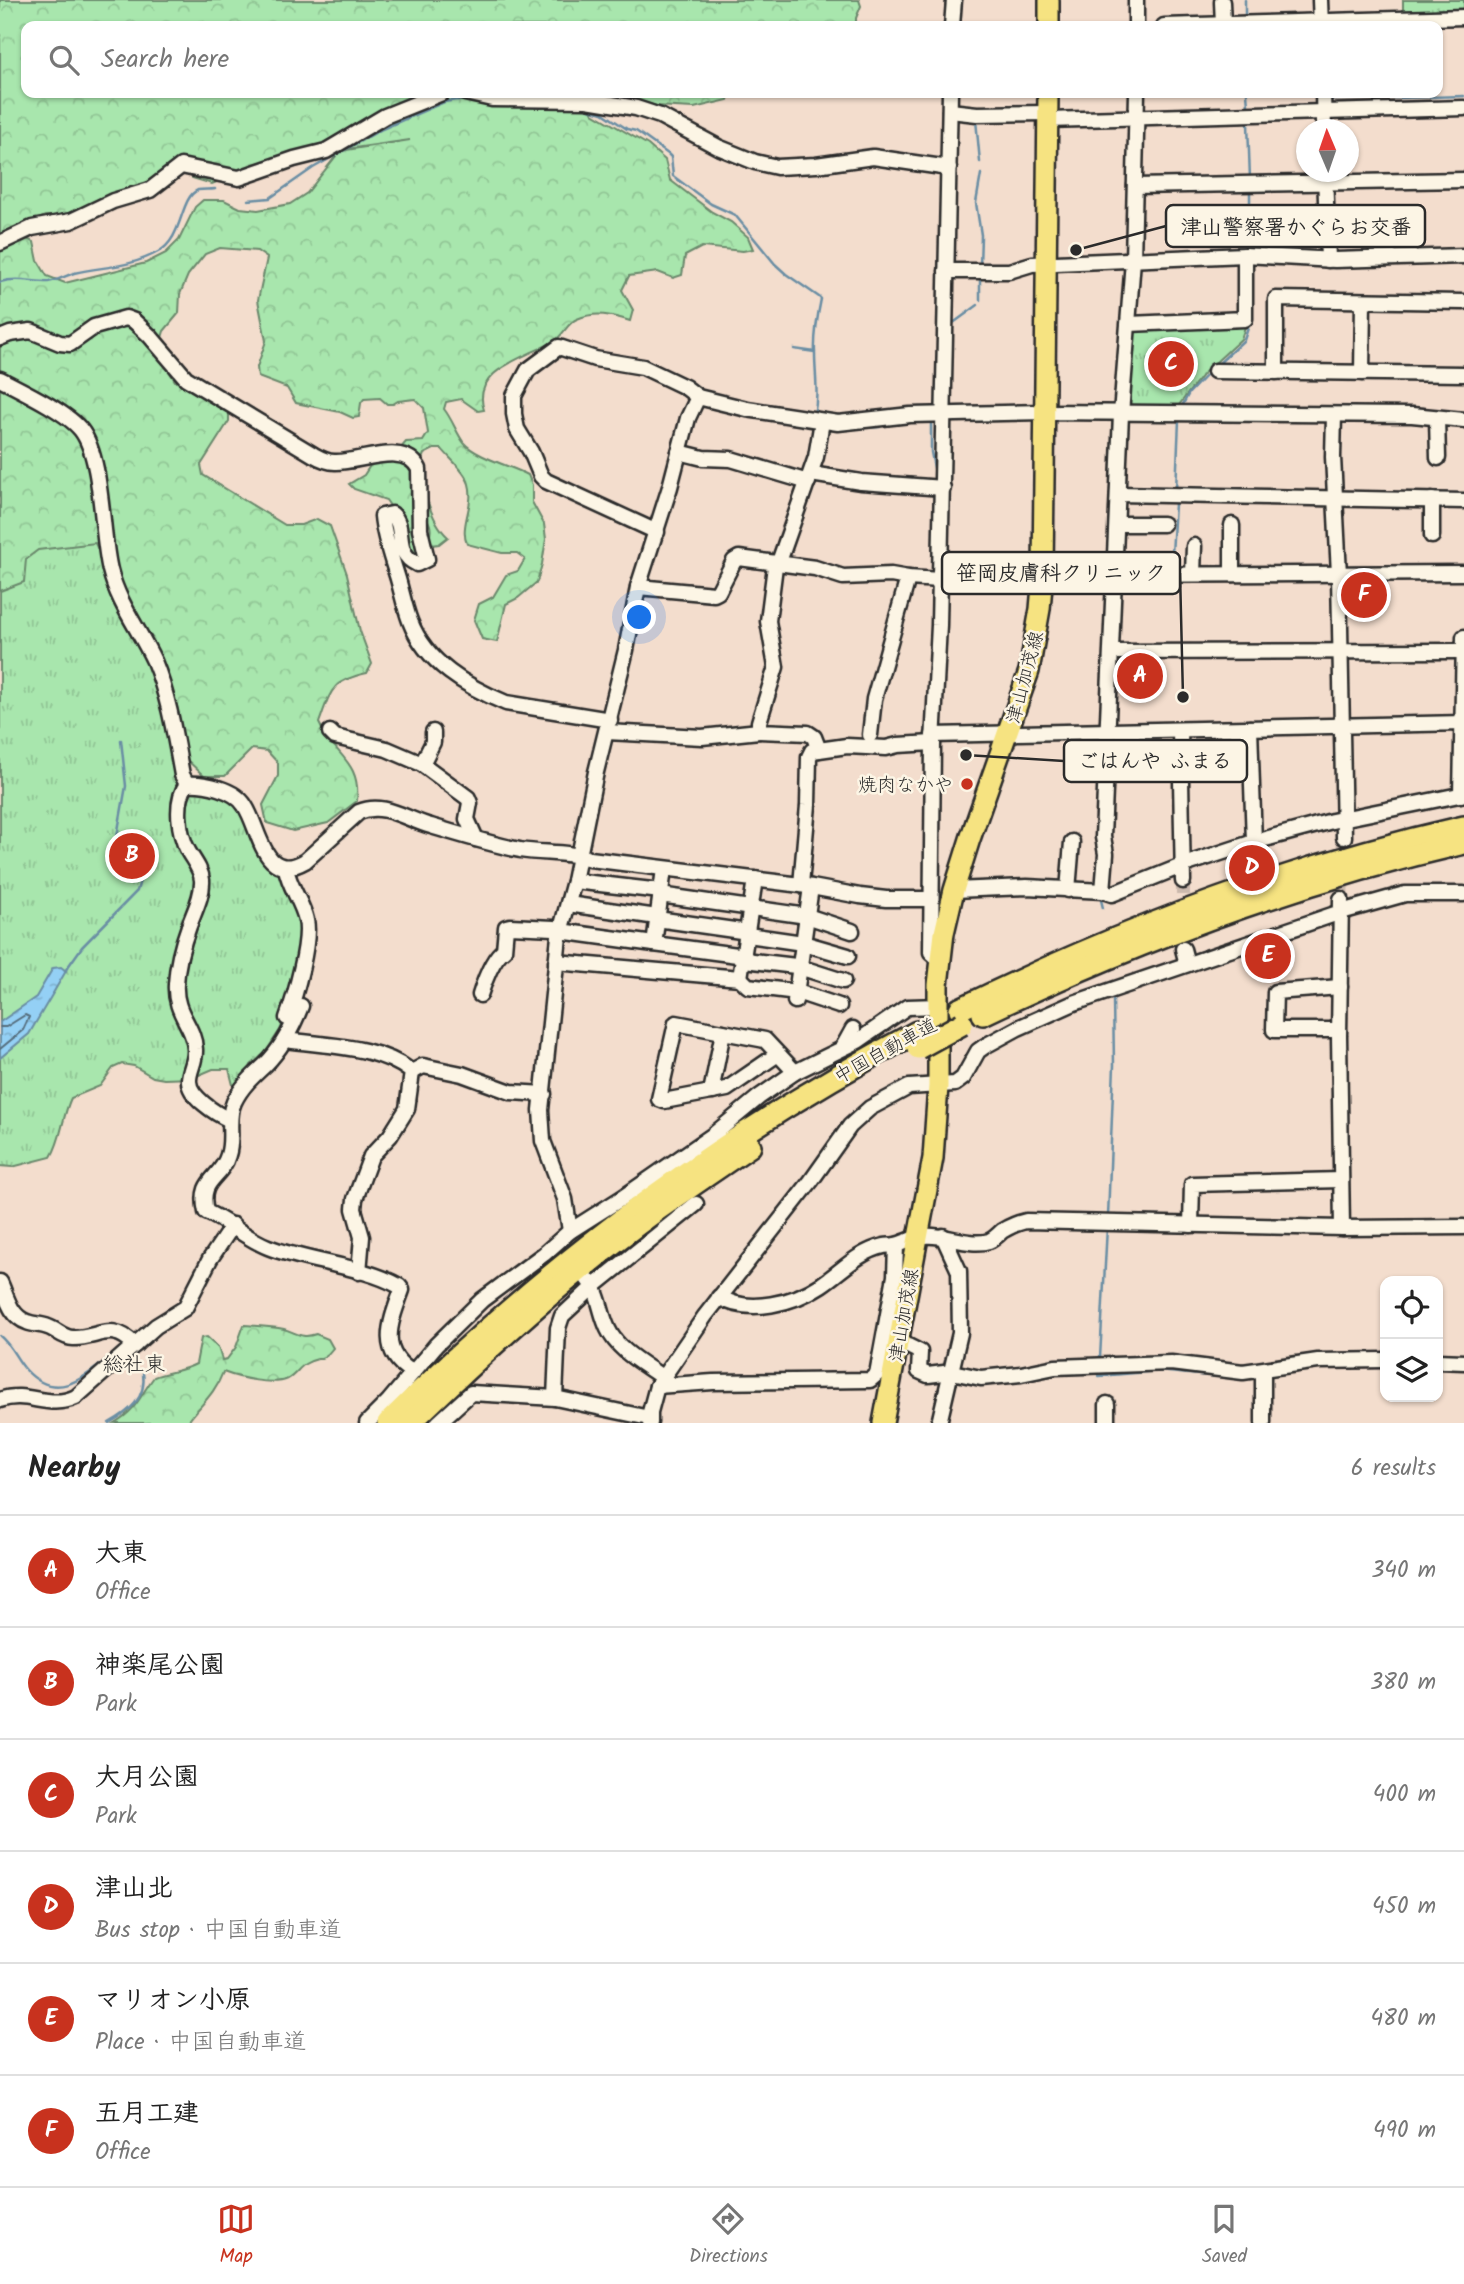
<!DOCTYPE html>
<html lang="en">
<head>
<meta charset="utf-8">
<style>
  :root { --surface:#fff; --page:#f2f2f2; --text:#222; --muted:#767676; --line:#e0e0e0; --accent:#c8321e }
  body { margin:0; font-family:Kalam,"Klee One",sans-serif; background:var(--page); color:var(--text) }
  .controls { position:absolute; right:21px; bottom:21px; display:grid; overflow:hidden; border-radius:14px; box-shadow:0 2px 5px #0004 }
  .controls button { width:63px; height:63px; display:grid; place-items:center; padding:0; border:0; border-bottom:2px solid var(--line); background:var(--surface); color:var(--text); font:35px sans-serif }
  .compass { position:absolute; left:1296px; top:119px; width:63px; height:63px; border-radius:50%; background:var(--surface); box-shadow:0 2px 5px #0004; rotate:358deg }
  .you { position:absolute; left:640px; top:618px; width:24px; height:24px; margin:-18px; border:5px solid #fff; border-radius:50%; background:#1a73e8; box-shadow:0 0 0 10px #1a73e833 }
  .badge { display:grid; place-items:center; width:46px; height:46px; border-radius:50%; background:var(--accent); color:#fff; font-size:23px; font-weight:700 }
  .pin { position:absolute; translate:-50% -50%; border:4px solid #fff; box-shadow:0 2px 7px #0006 }
  .list { margin:0; padding:0; list-style:none }
  h2 { display:flex; justify-content:space-between; align-items:center; height:91px; margin:0; padding:0 28px; font-size:30px }
  h2 small { font-size:23px; font-weight:400; color:var(--muted) }
  .list li { display:grid; grid-template-columns:46px 1fr auto; gap:21px; align-items:center; box-sizing:border-box; height:112px; padding:0 28px; border-top:2px solid var(--line) }
  .list b { display:block; font-size:26px; white-space:nowrap }
  .list p { margin:0; font-size:23px; white-space:nowrap; color:var(--muted) }
  .list em { font-size:23px; font-style:normal; color:var(--muted) }
  .icon { flex:none; width:38px; height:38px; fill:none; stroke:currentColor; stroke-width:2; stroke-linecap:round; stroke-linejoin:round }
  .map { position:relative; flex:none; width:1464px; height:1423px; overflow:hidden }
  .search { position:absolute; background:var(--surface); box-shadow:0 2px 5px #0004; left:21px; right:21px; top:21px; height:77px; display:flex; align-items:center; gap:18px; box-sizing:border-box; padding:0 24px; border-radius:14px; color:var(--muted); font-size:26px }
  .sheet { height:763px; background:var(--surface) }
  nav { display:flex; justify-content:space-around; align-items:center; box-sizing:border-box; height:98px; border-top:2px solid var(--line); background:var(--surface); font-size:19px; color:var(--muted) }
  nav a { display:grid; justify-items:center; gap:4px }
  nav .on { color:var(--accent) }
  .map>svg:first-child { display:block }
  .forest { fill:url(#forest-crowns); stroke:#6a886c; stroke-width:2 }
  .park { fill:url(#park-tufts); stroke:#6a886c; stroke-width:2 }
  .water { fill:url(#water-ripples); stroke:#6a8ea4; stroke-width:2 }
  .lines { fill:none; stroke-linecap:round; stroke-linejoin:round }
  .shore { stroke:#556d7c; stroke-width:2 }
  .stream { stroke:#6a8ea4; stroke-width:2.5 }
  .minor-tunnel { stroke:#cbb9ad; stroke-width:14; stroke-dasharray:14 7; stroke-linecap:butt }
  .minor-casing { stroke:#2b2b2b; stroke-width:19 }
  .major-casing { stroke:#2b2b2b; stroke-width:24 }
  .highway-casing { stroke:#2b2b2b; stroke-width:26 }
  .minor { stroke:#fcf5e5; stroke-width:14 }
  .major { stroke:#f6e381; stroke-width:19 }
  .highway { stroke:#f6e381; stroke-width:21 }
  .highway-bridge-casing { stroke:#2b2b2b; stroke-width:26; stroke-linecap:butt }
  .highway-bridge { stroke:#f6e381; stroke-width:21 }
  .poi-dot { fill:#c8321e; stroke:#fcf5e5; stroke-width:2.5 }
  .labels { text-anchor:middle; stroke-width:5; stroke-linejoin:round; paint-order:stroke }
  .street-label { font-size:19px; fill:#2b2b2b; stroke:#fcf5e5 }
  .poi-label { font-size:19px; fill:#2b2b2b; stroke:#fcf5e5; text-anchor:end }
  .neighbourhood-label { font-size:21px; fill:#2b2b2b; stroke:#fcf5e5 }
  .leader { fill:none; stroke:#2b2b2b; stroke-width:2.5 }
  .callout-dot { fill:#2b2b2b; stroke:#fcf5e5; stroke-width:2.5 }
  .callout { fill:#fcf5e5; stroke:#2b2b2b; stroke-width:2.5 }
  .callout-label { font-size:21px; text-anchor:middle; font-weight:bold; fill:#2b2b2b }
</style>
</head>
<body>
<div class="map">
<svg width="1464" height="1423" viewBox="0 0 1464 1423">
  <defs>
    <pattern id="forest-crowns" width="20" height="18" patternUnits="userSpaceOnUse" patternTransform="scale(1.75)"><rect width="20" height="18" fill="#a8e6ad"/><path d="M2 6a3 3 0 1 1 6 0M12 15a3 3 0 1 1 6 0" fill="none" stroke="#91c595"/></pattern>
    <pattern id="park-tufts" width="24" height="20" patternUnits="userSpaceOnUse" patternTransform="scale(1.75)"><rect width="24" height="20" fill="#a8e6ad"/><path d="M3 7l-1-3M5 7V3M7 7l1-3M15 17l-1-3M17 17v-4M19 17l1-3" fill="none" stroke="#91c595"/></pattern>
    <pattern id="water-ripples" width="26" height="14" patternUnits="userSpaceOnUse" patternTransform="scale(1.75)"><rect width="26" height="14" fill="#94d0f5"/><path d="M2 4q2-2 4 0t4 0M15 11q2-2 4 0t4 0" fill="none" stroke="#80b3d2"/></pattern>
  </defs>
  <rect width="100%" height="100%" fill="#f3ddcd"/>
  <filter id="ink" filterUnits="userSpaceOnUse"><feTurbulence type="fractalNoise" baseFrequency=".0143" numOctaves="2"/><feDisplacementMap in="SourceGraphic" scale="14" xChannelSelector="R" yChannelSelector="G"/><feConvolveMatrix kernelMatrix="1 2 1 2 8 2 1 2 1" color-interpolation-filters="sRGB"/></filter>
  <g filter="url(#ink)">
    <g class="forest">
      <path d="M0 0H859L861 6 856 18V26H26V93H589L584 95 593 113 648 145 665 160 670 180 712 212 731 222 748 237 753 249 743 251 702 247 685 256 682 275 673 278 658 272 629 276 622 290 633 310 630 321C611 315 596 311 577 319 568 322 563 336 554 341 529 357 470 369 484 410L478 411 461 399 446 402 444 409C452 419 457 434 464 443 476 457 511 466 528 475L532 485V502L544 524 546 539 542 564 537 582 518 598 506 604 497 642 482 639 474 620 479 604 493 597 506 575 518 571 525 559 517 553H502L467 544C459 525 475 505 469 484 465 471 450 459 442 449H434L424 454C415 474 431 522 448 537L439 544 432 545 428 540C434 529 429 520 422 511L421 552 417 555 407 542 395 513 386 500 354 489 349 484 364 475 373 461 400 449 406 442 423 441 428 433 424 408 415 399 398 401 393 404H387L380 398 364 399 361 403 359 417 353 418 340 412 296 403 287 388 258 377 257 367 266 341 258 300 267 258 257 251 220 248 205 254 188 275 180 294 179 313 164 331 161 341 163 361 175 381 229 413V421L201 465 203 475 285 525H301L317 519 330 526 347 574 360 631 372 664 367 673C331 681 331 690 319 723 334 756 361 760 357 801L328 823 293 831 267 823 263 805 278 776V763L267 751 252 749 225 776H204L186 759 177 706 162 666 121 582 0 1064V248L24 238 34 242 38 261 47 276 65 283 146 263 166 253 179 240 195 207 203 200H224L240 208 258 210 290 204 307 193 340 151 410 140 340 150 333 145 287 154 212 184 192 178 183 164 160 174 143 186 100 200 84 212 68 216H45L0 238Z"/>
      <polygon points="632,93 730,93 728,100 694,108 656,106 636,100"/>
      <path d="M244 1325C257 1326 271 1326 284 1329 297 1333 302 1339 316 1334L328 1339 333 1348C322 1363 317 1356 305 1364 299 1368 295 1375 288 1379 273 1386 239 1378 223 1372 215 1394 200 1405 187 1423H114C137 1410 139 1397 154 1377 168 1372 183 1371 196 1364L201 1338 207 1337 218 1347 222 1360 227 1359 236 1347Z"/>
    </g>
    <g class="park">
      <polygon points="1403,0 1464,0 1464,12 1403,14"/>
      <polygon points="1246,324 1241,339 1203,374 1175,410 1126,406 1132,331 1137,328"/>
      <path d="M95 543 150 662 178 770 179 788H194L234 799 272 865 280 874 301 918 302 940 286 1015 280 1030 265 1053 251 1065 246 1081 235 1093 229 1069H213L192 1078 164 1079 153 1077 134 1066 122 1064 113 1068 100 1086 71 1098C62 1117 62 1139 51 1157L12 1167 0 1166V591L24 582 26 559 38 550Z"/>
    </g>
    <polygon class="water" points="61,967 66,971 29,1034 0,1058 0,1022 36,997 53,968"/>
    <g class="lines">
      <polyline class="shore" points="0,1027 6,1027 25,1015 29,1017 23,1030 0,1049"/>
      <g class="stream">
        <polyline points="1245,0 1245,18"/>
        <polyline points="957,93 957,107"/>
        <polyline points="1247,93 1248,105"/>
        <polyline points="1328,100 1464,96"/>
        <polyline points="508,106 561,107"/>
        <path d="M582 107 603 113 627 129 636 131 668 154 671 157 673 176 711 204 735 215 775 264 786 274 819 297 821 299C817 318 814 335 815 354 815 375 819 394 814 415"/>
        <polyline points="976,120 980,162"/>
        <polyline points="1248,123 1250,179"/>
        <polyline points="248,200 270,198 313,168 382,129 444,102 457,100 471,101"/>
        <polyline points="1250,248 1250,188"/>
        <polyline points="980,267 981,235 976,203 981,174"/>
        <polyline points="980,278 980,300"/>
        <path d="M0 282C17 277 32 282 48 282 57 281 65 276 74 273 104 266 129 268 158 252 184 238 179 198 198 190 203 189 210 190 215 189"/>
        <polyline points="952,324 978,305"/>
        <polyline points="794,349 815,352"/>
        <polyline points="1217,365 1244,340 1250,322"/>
        <polyline points="1181,408 1189,393 1209,372"/>
        <polyline points="931,419 931,452 935,473"/>
        <polyline points="888,425 902,422"/>
        <polyline points="831,430 880,427"/>
        <polyline points="1176,490 1179,420"/>
        <polyline points="1171,571 1175,504"/>
        <polyline points="1100,896 1103,908"/>
        <polyline points="65,971 82,947 137,891 141,877 140,866 136,855 117,836 126,786 121,740"/>
        <polyline points="1108,1217 1114,1065 1113,996"/>
        <path d="M0 1336C12 1346 16 1359 26 1370 58 1405 88 1374 115 1353"/>
        <polyline points="1100,1358 1107,1227"/>
        <polyline points="1099,1376 1159,1371 1220,1377"/>
        <path d="M109 1423C129 1412 147 1398 143 1373"/>
      </g>
      <g class="minor-tunnel">
        <polyline points="1183,881 1183,949"/>
        <polyline points="1341,899 1344,837"/>
      </g>
      <defs>
        <g id="minor">
          <polyline points="1136,0 1136,26"/>
          <polyline points="1320,0 1321,26"/>
          <polyline points="1222,2 1223,24"/>
          <polyline points="952,26 954,0"/>
          <polyline points="1164,26 1464,17"/>
          <polyline points="465,93 492,99 587,100 636,108 660,116 718,147 755,162 777,167 816,165 873,157 949,168"/>
          <polyline points="1323,93 1324,130"/>
          <polyline points="950,111 977,114 1048,113"/>
          <polyline points="1048,120 1464,108"/>
          <polyline points="1325,172 1328,260"/>
          <polyline points="1135,186 1464,180"/>
          <polyline points="0,243 32,228 71,221 113,201 150,190 181,166 239,178 294,159 326,151 385,116 442,93"/>
          <polyline points="946,271 1009,271 1032,264 1245,255 1335,260 1464,256"/>
          <polyline points="1129,324 1245,319 1245,255"/>
          <path d="M0 338 10 334 31 331 60 343 70 344 94 327 126 318 134 321 150 336 186 378 314 455C321 459 327 462 335 462 359 463 405 440 419 469L420 530 427 559 417 564C392 553 407 527 392 514L382 516C384 538 392 559 398 579 402 593 405 608 410 621 426 663 467 687 506 703L610 720"/>
          <polyline points="1215,371 1464,374"/>
          <polyline points="1276,372 1276,299 1464,302"/>
          <polyline points="1362,373 1363,301"/>
          <path d="M0 379C21 390 67 412 81 430 103 458 101 534 110 570 118 603 140 631 154 661 169 697 175 737 182 775L187 784"/>
          <polyline points="1334,415 1333,457 1339,574 1344,837"/>
          <polyline points="1437,418 1438,458"/>
          <polyline points="679,452 703,458 731,459 808,482"/>
          <polyline points="811,474 861,482 943,488"/>
          <polyline points="1118,494 1464,501"/>
          <polyline points="1432,500 1432,536"/>
          <polyline points="1117,524 1163,524"/>
          <polyline points="657,532 546,481 541,476 531,452 517,429 514,414 514,396 528,370 559,347 595,359 643,367 685,387 698,397"/>
          <polyline points="940,572 1115,575 1464,573"/>
          <polyline points="1193,574 1194,546"/>
          <polyline points="1232,574 1232,525"/>
          <polyline points="638,587 714,594 718,592 734,561 739,558 815,568 843,577 891,575 908,578 940,580"/>
          <polyline points="1112,652 1464,651"/>
          <polyline points="1250,728 1254,842"/>
          <polyline points="1180,730 1183,881"/>
          <polyline points="330,732 335,737 387,749 422,764 468,798 470,803 467,819 476,839"/>
          <polyline points="607,732 702,737 759,731"/>
          <polyline points="870,735 874,699 908,578"/>
          <polyline points="933,735 1464,723"/>
          <polyline points="819,750 814,737 808,733 759,731 759,722 776,667 768,621 775,566 780,559 816,457 822,421"/>
          <polyline points="422,764 433,742 433,732"/>
          <path d="M187 784C205 783 235 789 245 806 260 828 263 885 305 861L359 812C384 801 407 820 431 826 461 835 490 844 520 850 544 854 567 851 590 859L801 885 860 896 886 899H931"/>
          <path d="M187 784C174 801 179 834 188 851 193 860 201 869 202 880 203 895 194 912 189 926 182 945 177 964 176 984 174 1014 194 1025 195 1049 196 1061 189 1070 189 1080 188 1096 216 1114 230 1120"/>
          <polyline points="1461,795 1464,637"/>
          <path d="M286 868C289 887 302 901 306 920 311 941 295 996 287 1018"/>
          <polyline points="664,869 654,944 745,956"/>
          <polyline points="574,881 661,891"/>
          <polyline points="801,885 808,805 809,757 812,751 847,746 886,748 898,745 933,743"/>
          <polyline points="954,890 1027,887 1103,891 1112,894 1184,865 1254,842 1332,821 1464,794"/>
          <polyline points="1068,890 1072,842"/>
          <polyline points="1103,891 1106,854 1103,837 1121,414 1133,260 1137,93"/>
          <polyline points="660,895 807,916 852,931"/>
          <polyline points="1341,899 1339,1036 1342,1228"/>
          <polyline points="568,904 657,917"/>
          <polyline points="657,919 748,932"/>
          <polyline points="748,935 803,943 848,956"/>
          <polyline points="1183,949 1187,964"/>
          <polyline points="744,960 796,966 843,981"/>
          <polyline points="941,961 931,952 933,743 939,625 950,93"/>
          <polyline points="556,962 740,978 755,879"/>
          <polyline points="740,978 748,986 797,992 839,1006"/>
          <path d="M480 995C484 982 493 957 504 950L506 927 510 926 554 928 567 932 654 944"/>
          <polyline points="795,1001 811,887"/>
          <path d="M301 1006C292 1029 282 1048 265 1065 253 1076 241 1087 234 1102 226 1119 234 1138 228 1155 221 1180 198 1178 206 1212 228 1221 247 1239 268 1247 307 1262 364 1266 399 1286L402 1290C391 1321 377 1351 412 1372"/>
          <polyline points="1339,1030 1274,1030 1275,992 1340,987"/>
          <path d="M286 1040C327 1046 378 1045 412 1072L407 1109 390 1136 371 1156 355 1199 354 1209 362 1237 359 1272"/>
          <polyline points="843,1047 853,1029"/>
          <polyline points="778,1054 727,1089 664,1101 659,1099 676,1023 765,1040 795,1072"/>
          <polyline points="412,1072 423,1066 462,1074 511,1092 544,1094"/>
          <polyline points="713,1092 712,1087 723,1032"/>
          <polyline points="1191,1225 1192,1184 1341,1180"/>
          <polyline points="570,1231 565,1199 543,1141 541,1110 559,936 574,881 596,772 626,650 638,587 670,487 688,418 698,397 747,409 838,423 910,415 1045,412 1412,415 1464,420"/>
          <path d="M586 1277C601 1295 599 1310 608 1329 618 1351 644 1364 663 1378"/>
          <path d="M0 1282C7 1297 10 1316 27 1322 34 1325 41 1324 48 1327 57 1330 63 1338 73 1338 98 1339 111 1320 135 1345"/>
          <path d="M719 1297C749 1315 794 1303 821 1285 842 1271 858 1252 884 1246 888 1245 891 1246 895 1245 905 1243 914 1237 925 1236 946 1234 969 1247 989 1241 994 1239 998 1235 1002 1231 1010 1226 1017 1223 1026 1221L1342 1228 1464 1227"/>
          <polyline points="908,1346 920,1352 919,1371 928,1375 952,1372 981,1378 1021,1374 1055,1367 1171,1363 1243,1372 1318,1361 1385,1360"/>
          <polyline points="1438,1361 1464,1362"/>
          <polyline points="1263,1370 1263,1423"/>
          <polyline points="657,1386 713,1382 870,1380 877,1374 895,1276 896,1245"/>
          <polyline points="555,1398 558,1328 562,1316 594,1286 696,1204"/>
          <path d="M0 1400C28 1390 48 1410 76 1397L156 1326 185 1308 210 1259 233 1225"/>
          <polyline points="367,1423 388,1402 436,1345 482,1300 544,1254 570,1231 622,1198 713,1135 759,1097 795,1072 858,1041 907,1007 939,1006"/>
          <polyline points="438,1423 471,1393 555,1398 649,1418"/>
          <polyline points="650,1423 650,1412 657,1386 705,1316 811,1181 850,1126 870,1108 909,1087 955,1084 963,1078 978,1051 985,1046 1018,1028 1074,1003 1341,912 1405,894 1464,894"/>
          <polyline points="939,1423 960,1333 959,1271 943,1236"/>
          <polyline points="1107,1423 1107,1404"/>
        </g>
        <g id="major">
          <polyline points="1049,26 1049,0"/>
          <polyline points="883,1423 933,1158 938,1086 938,985 944,933 954,890 970,839 1029,671 1040,609 1043,574 1048,93"/>
        </g>
        <g id="highway">
          <path d="M960 1009C1123 929 1287 867 1464 827"/>
          <path d="M983 1014C1137 941 1297 881 1464 843"/>
          <path d="M388 1423C544 1267 722 1135 917 1032"/>
          <path d="M410 1423C488 1348 569 1274 657 1210 688 1188 719 1167 750 1146"/>
        </g>
      </defs>
      <use href="#minor" class="minor-casing"/>
      <use href="#major" class="major-casing"/>
      <use href="#highway" class="highway-casing"/>
      <use href="#minor" class="minor"/>
      <use href="#major" class="major"/>
      <use href="#highway" class="highway"/>
      <defs>
        <polyline id="highway-bridge" points="918,1048 962,1024"/>
      </defs>
      <use href="#highway-bridge" class="highway-bridge-casing"/>
      <use href="#highway-bridge" class="highway-bridge"/>
    </g>
  </g>
  <circle class="poi-dot" cx="967" cy="784" r="7"/>
  <g class="labels">
    <g class="street-label">
      <text transform="translate(1024 677) rotate(-75)" y="7">津山加茂線</text>
      <text transform="translate(885 1050) rotate(-29)" y="7">中国自動車道</text>
      <text transform="translate(903 1315) rotate(-80)" y="7">津山加茂線</text>
    </g>
    <g class="poi-label">
      <text x="953" y="791">焼肉なかや</text>
    </g>
    <g class="neighbourhood-label">
      <text x="134" y="1371">総社東</text>
    </g>
  </g>
  <path class="leader" d="M1076 250L1166 226M1183 697L1180 573M966 755L1064 761"/>
  <g class="callout-dot">
    <circle cx="1076" cy="250" r="7"/>
    <circle cx="1183" cy="697" r="7"/>
    <circle cx="966" cy="755" r="7"/>
  </g>
  <g class="callout">
    <rect x="1166" y="205" width="259" height="42" rx="7"/>
    <rect x="942" y="552" width="238" height="42" rx="7"/>
    <rect x="1064" y="740" width="183" height="42" rx="7"/>
  </g>
  <g class="callout-label">
    <text x="1296" y="234">津山警察署かぐらお交番</text>
    <text x="1061" y="580">笹岡皮膚科クリニック</text>
    <text x="1155" y="768">ごはんや ふまる</text>
  </g>
</svg>
<div class="controls">
<button><svg class="icon" aria-label="locate" viewBox="0 0 24 24"><circle cx="12" cy="12" r="6"/><path d="M12 2v4M12 18v4M2 12h4M18 12h4"/></svg></button>
<button><svg class="icon" aria-label="layers" viewBox="0 0 24 24"><path d="M12 4l9 5-9 5-9-5zM3 14l9 5 9-5"/></svg></button>
</div>
<svg class="compass" viewBox="-18 -18 36 36"><path d="M0-13l5 13h-10z" fill="#e53935"/><path d="M0 13l5-13h-10z" fill="#767676"/></svg>
<div class="you"></div>
<div class="pin badge" style="left:1140px;top:676px">A</div>
<div class="pin badge" style="left:132px;top:856px">B</div>
<div class="pin badge" style="left:1171px;top:364px">C</div>
<div class="pin badge" style="left:1252px;top:868px">D</div>
<div class="pin badge" style="left:1268px;top:956px">E</div>
<div class="pin badge" style="left:1364px;top:595px">F</div>
<div class="search"><svg class="icon" aria-label="search" viewBox="0 0 24 24"><circle cx="10" cy="10" r="6"/><path d="M15 15l6 6"/></svg>Search here</div>
</div>
<section class="sheet">
<h2>Nearby<small>6 results</small></h2>
<ul class="list">
<li><span class="badge">A</span><div><b>大東</b><p>Office</p></div><em>340 m</em></li>
<li><span class="badge">B</span><div><b>神楽尾公園</b><p>Park</p></div><em>380 m</em></li>
<li><span class="badge">C</span><div><b>大月公園</b><p>Park</p></div><em>400 m</em></li>
<li><span class="badge">D</span><div><b>津山北</b><p>Bus stop · 中国自動車道</p></div><em>450 m</em></li>
<li><span class="badge">E</span><div><b>マリオン小原</b><p>Place · 中国自動車道</p></div><em>480 m</em></li>
<li><span class="badge">F</span><div><b>五月工建</b><p>Office</p></div><em>490 m</em></li>
</ul>
</section>
<nav>
<a class="on"><svg class="icon" aria-label="map" viewBox="0 0 24 24"><path d="M3 6l6-2 6 2 6-2v14l-6 2-6-2-6 2zM9 4v14M15 6v14"/></svg>Map</a>
<a><svg class="icon" aria-label="directions" viewBox="0 0 24 24"><path d="M12 3l9 9-9 9-9-9zM9 14v-3h6M13 9l2 2-2 2"/></svg>Directions</a>
<a><svg class="icon" aria-label="saved" viewBox="0 0 24 24"><path d="M7 4h10v16l-5-4-5 4z"/></svg>Saved</a>
</nav>
</body>
</html>
